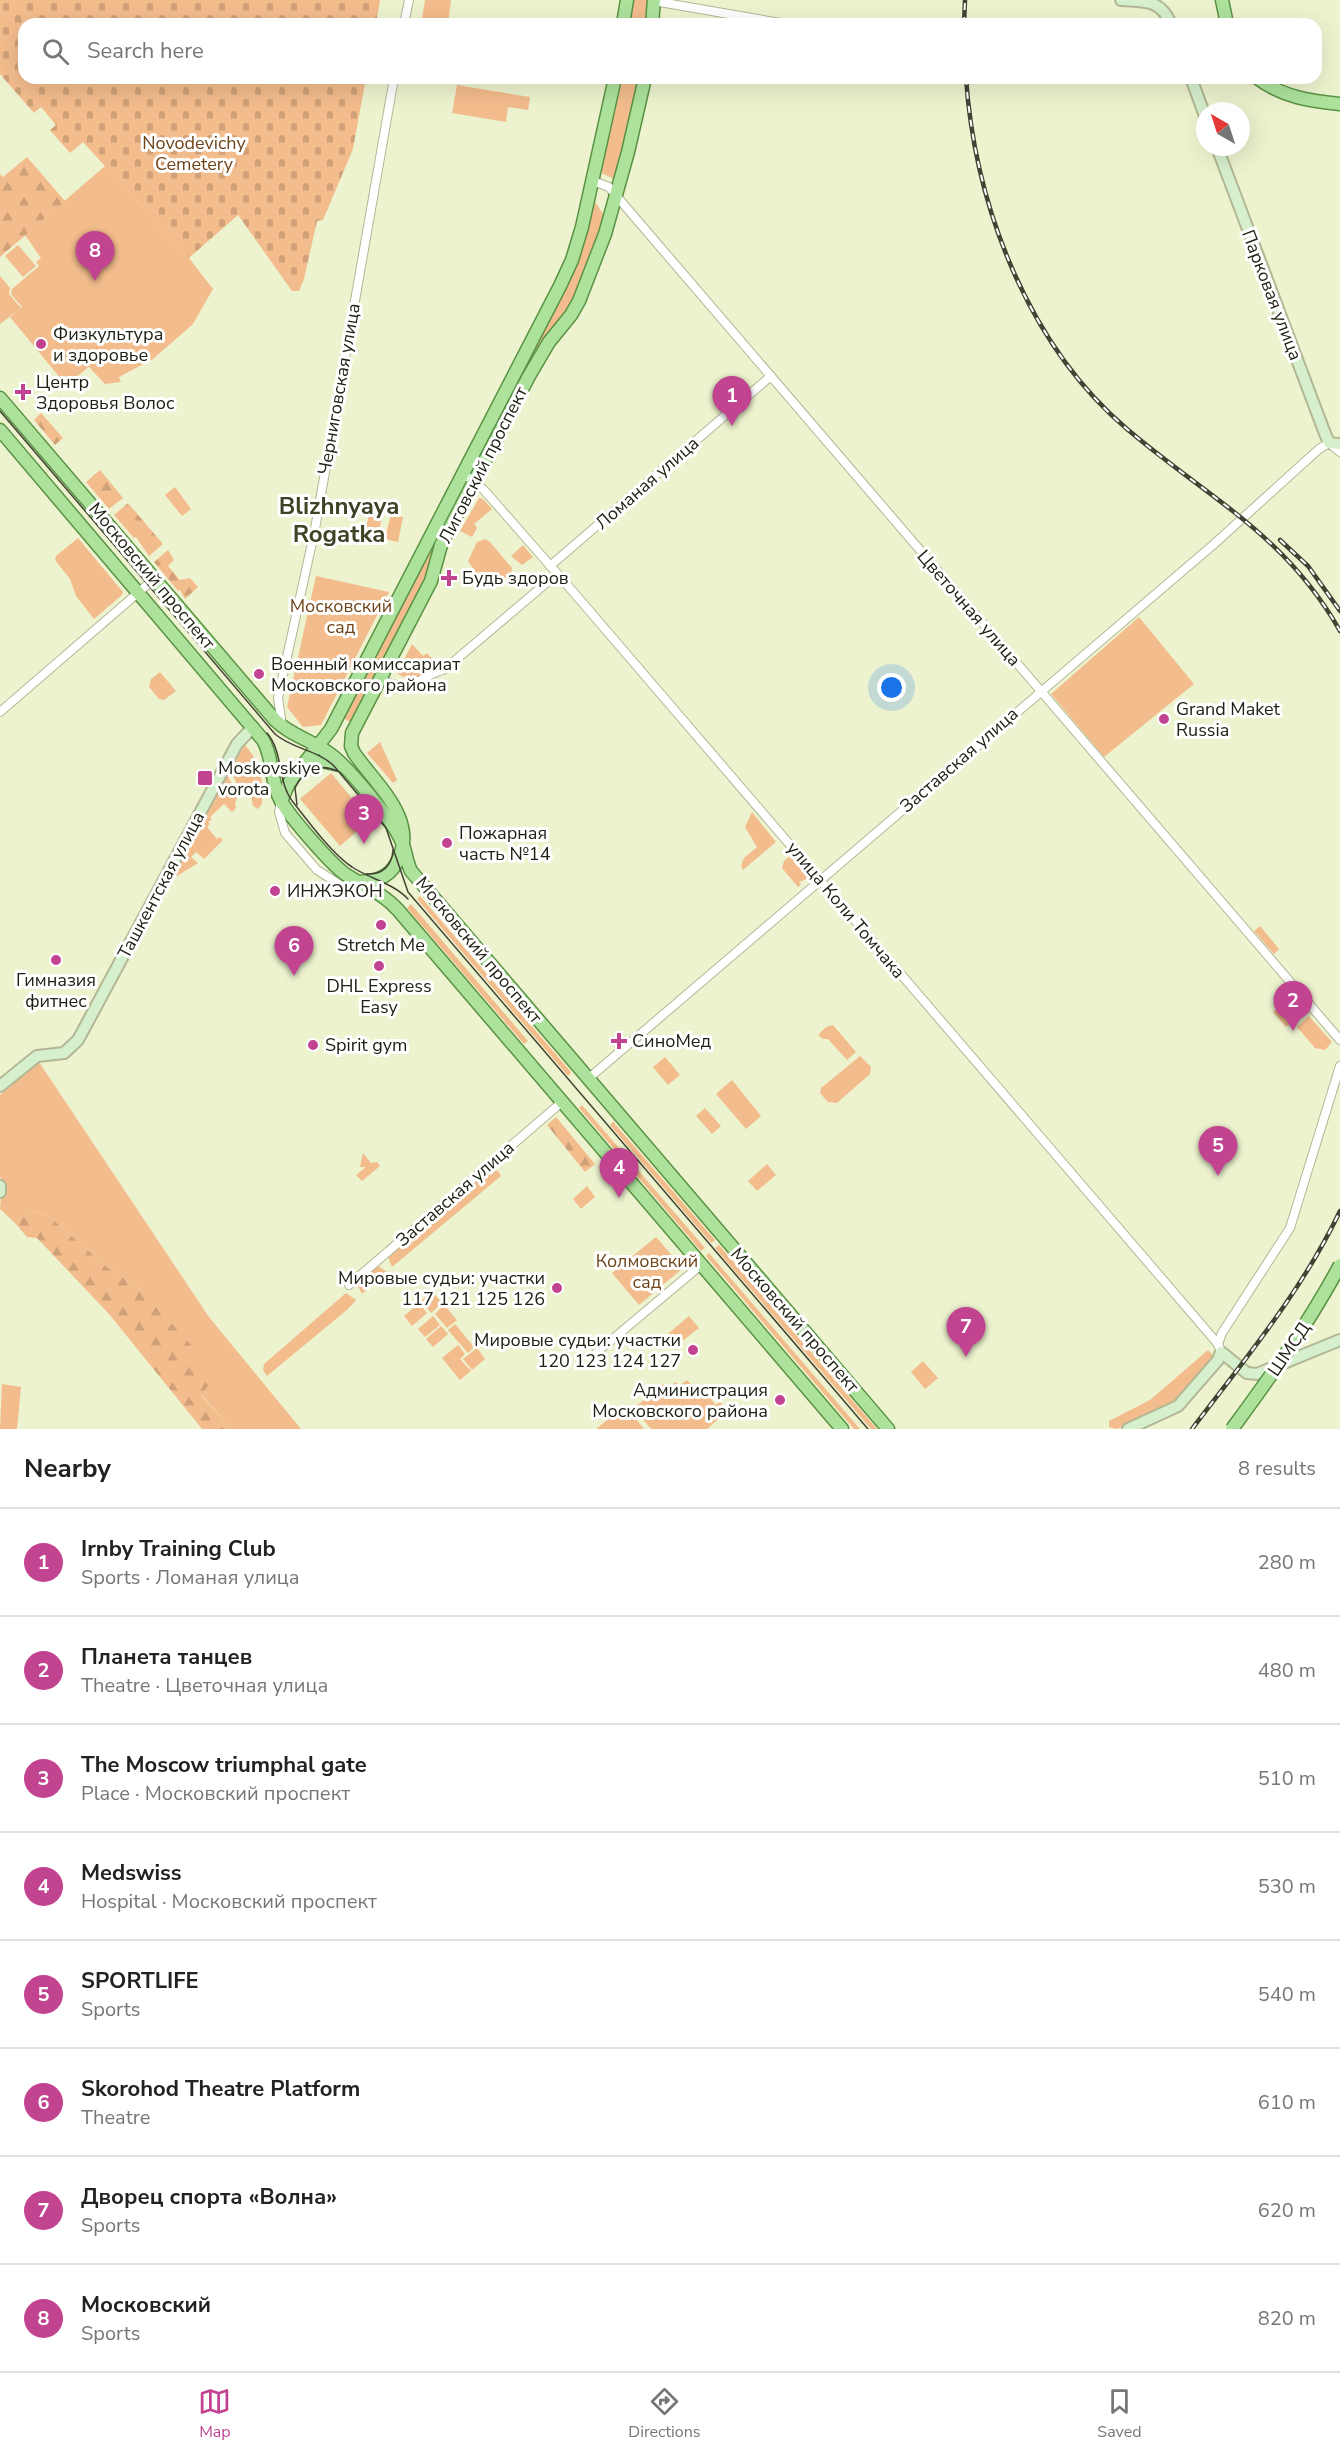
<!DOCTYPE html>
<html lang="en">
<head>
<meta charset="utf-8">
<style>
  :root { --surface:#fff; --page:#f6f6f6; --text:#222; --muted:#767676; --line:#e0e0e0; --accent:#c24390 }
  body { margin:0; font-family:"Nunito Sans",sans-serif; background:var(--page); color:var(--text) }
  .compass { position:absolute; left:1196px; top:102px; width:54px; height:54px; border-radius:50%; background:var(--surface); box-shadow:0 6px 24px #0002; rotate:321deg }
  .you { position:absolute; left:892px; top:688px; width:21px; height:21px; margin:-15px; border:4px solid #fff; border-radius:50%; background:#1a73e8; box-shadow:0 0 0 9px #1a73e833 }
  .badge { display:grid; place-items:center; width:39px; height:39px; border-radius:50%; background:var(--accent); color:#fff; font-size:20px; font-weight:700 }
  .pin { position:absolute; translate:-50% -50px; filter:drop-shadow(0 2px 3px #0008) }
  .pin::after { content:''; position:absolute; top:32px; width:21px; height:18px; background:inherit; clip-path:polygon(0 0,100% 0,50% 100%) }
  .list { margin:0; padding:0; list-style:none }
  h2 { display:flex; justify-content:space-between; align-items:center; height:78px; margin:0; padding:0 24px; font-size:26px }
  h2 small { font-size:20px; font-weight:400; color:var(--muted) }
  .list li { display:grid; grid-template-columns:39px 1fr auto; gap:18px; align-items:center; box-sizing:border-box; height:108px; padding:0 24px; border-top:2px solid var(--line) }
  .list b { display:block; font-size:22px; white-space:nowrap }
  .list p { margin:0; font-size:20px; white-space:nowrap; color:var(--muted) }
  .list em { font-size:20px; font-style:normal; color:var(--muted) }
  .icon { flex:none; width:33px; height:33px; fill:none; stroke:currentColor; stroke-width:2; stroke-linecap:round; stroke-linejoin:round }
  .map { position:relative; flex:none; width:1340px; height:1429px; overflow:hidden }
  .search { position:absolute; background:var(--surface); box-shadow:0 6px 24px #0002; left:18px; right:18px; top:18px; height:66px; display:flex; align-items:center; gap:15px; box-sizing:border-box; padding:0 21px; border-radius:18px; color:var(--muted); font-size:22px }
  .sheet { height:942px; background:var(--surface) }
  nav { display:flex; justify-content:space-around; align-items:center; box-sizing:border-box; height:84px; border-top:2px solid var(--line); background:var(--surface); font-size:16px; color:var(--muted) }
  nav a { display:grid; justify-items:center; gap:3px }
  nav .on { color:var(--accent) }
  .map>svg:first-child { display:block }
  .green { fill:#f3bc8c }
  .forest { fill:url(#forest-firs) }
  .cemetery { fill:url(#cemetery-stones) }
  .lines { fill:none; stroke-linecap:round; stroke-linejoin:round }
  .street-casing { stroke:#b3b795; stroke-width:10 }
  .secondary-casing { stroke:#b3b795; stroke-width:14 }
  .primary-casing { stroke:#599243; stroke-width:15 }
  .street { stroke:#fff; stroke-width:8 }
  .secondary { stroke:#d6f0ce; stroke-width:10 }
  .primary { stroke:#ade29d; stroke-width:12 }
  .tram { stroke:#414333; stroke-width:1.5 }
  .rail-casing { stroke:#414333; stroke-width:4.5 }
  .rail { stroke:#fff; stroke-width:2; stroke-dasharray:7; stroke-linecap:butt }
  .primary-bridge-casing { stroke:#599243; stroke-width:15; stroke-linecap:butt }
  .primary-bridge { stroke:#ade29d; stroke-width:12 }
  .poi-dot { fill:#c24390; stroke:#fff; stroke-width:2 }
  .labels { text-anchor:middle; stroke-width:6; stroke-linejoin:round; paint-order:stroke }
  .park-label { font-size:18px; fill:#6f4419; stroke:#fff }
  .street-label { font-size:18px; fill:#202215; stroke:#fff }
  .poi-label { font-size:18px; fill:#202215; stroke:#fff; text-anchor:start }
  .district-label { font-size:24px; font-weight:bold; fill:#3f4224; stroke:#fff }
</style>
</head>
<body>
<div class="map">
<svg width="1340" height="1429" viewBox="0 0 1340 1429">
  <defs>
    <pattern id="forest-firs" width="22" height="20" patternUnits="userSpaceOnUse" patternTransform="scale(1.5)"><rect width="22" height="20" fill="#f3bc8c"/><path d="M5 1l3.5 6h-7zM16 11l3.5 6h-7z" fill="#d0a178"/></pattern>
    <pattern id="cemetery-stones" width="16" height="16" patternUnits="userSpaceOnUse" patternTransform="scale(1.5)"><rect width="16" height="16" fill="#f3bc8c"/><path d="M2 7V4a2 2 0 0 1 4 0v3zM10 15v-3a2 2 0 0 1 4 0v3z" fill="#d0a178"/></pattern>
  </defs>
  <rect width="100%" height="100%" fill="#eef3cf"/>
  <g class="green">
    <polygon points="425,0 451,0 448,24 421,24"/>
    <polygon points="633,0 649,0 646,24 630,24"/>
    <polygon points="623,78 639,78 616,176 612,178 603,174 601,171"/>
    <polygon points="457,85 530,97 528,110 508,107 506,122 452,113"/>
    <polygon points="105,166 189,258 213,289 193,324 153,359 119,377 121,382 105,384 89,367 66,385 10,317 22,307 11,294 12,289 39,266 36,262 41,258 25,235"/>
    <polygon points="595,202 604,215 588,265 573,298 566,311 541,342 475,467 578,262"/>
    <polygon points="18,245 36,266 23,277 5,256"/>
    <polygon points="0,276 10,288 9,294 21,308 0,324"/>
    <polygon points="175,487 191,509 182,516 165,495"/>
    <polygon points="459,494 461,495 429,576 352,723 343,718"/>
    <polygon points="479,498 483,499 492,509 474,524 477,528 472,537 460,531"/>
    <polygon points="370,511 383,514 379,530 366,528"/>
    <polygon points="391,514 403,517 398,542 385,539"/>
    <polygon points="78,538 123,592 122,595 94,619 76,596 70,579 55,560 56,556"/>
    <polygon points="485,539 490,542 512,568 511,574 495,587 492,587 480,572 476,573 468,561 477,542"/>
    <polygon points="523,545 533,557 522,565 511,556"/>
    <polygon points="316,576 389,592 321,725 303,727 287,707"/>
    <polygon points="1139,617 1194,684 1104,757 1051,694"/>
    <path d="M412 644 423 656 427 653 437 664C425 674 412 685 397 673Z"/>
    <polygon points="160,672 176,691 164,700 159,699 149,687 151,679"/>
    <polygon points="380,742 397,780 393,783 367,753"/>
    <path d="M245 745C262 765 263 777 262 804L258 809 253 806 251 796 242 794 230 770Z"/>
    <polygon points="331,773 370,820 340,846 300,799"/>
    <polygon points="227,774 238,796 235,802 236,808 232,812 224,804 210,817 212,819 208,822 210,824 207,827 217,839 220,837 223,840 204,859 196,852 191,857 198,863 177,876 174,873"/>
    <polygon points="752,812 776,842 743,870 741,866 744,858 757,847 745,827"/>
    <polygon points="790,856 806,875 807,879 799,882 801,884 798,887 782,868 784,861"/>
    <polygon points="420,896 571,1072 570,1074 568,1076 417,899"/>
    <polygon points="411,904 528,1041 524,1044 407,908"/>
    <polygon points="1260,926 1279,949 1274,954 1254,931"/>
    <polygon points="1292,996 1305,1011 1286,1027 1273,1012"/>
    <polygon points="1309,1016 1332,1042 1325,1050 1315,1048 1297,1027"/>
    <polygon points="833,1025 856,1052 847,1060 828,1039 823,1039 818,1035 826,1027"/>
    <polygon points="860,1056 871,1067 870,1074 837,1103 828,1102 820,1093 821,1088"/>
    <polygon points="665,1057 680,1075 668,1085 653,1067"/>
    <polygon points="39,1062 209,1317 301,1429 231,1429 201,1394 138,1287 108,1268 49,1216 28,1210 16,1224 0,1209 2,1182 0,1176 0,1095"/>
    <polygon points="732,1080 761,1116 746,1129 716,1094"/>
    <polygon points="582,1105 705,1248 701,1251 579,1108"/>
    <polygon points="705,1108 721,1126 712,1134 696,1116"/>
    <polygon points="614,1121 615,1124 715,1240 711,1243 610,1125"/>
    <polygon points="363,1153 371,1163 377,1162 380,1166 362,1181 356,1175 366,1167 360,1167"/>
    <polygon points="767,1164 776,1175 757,1191 748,1181"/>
    <polygon points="491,1169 498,1171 501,1176 392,1267 388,1257"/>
    <polygon points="587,1186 595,1197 581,1209 573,1199"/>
    <polygon points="656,1237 683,1268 639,1305 612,1273"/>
    <polygon points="719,1245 877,1429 871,1429 715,1248"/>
    <polygon points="709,1253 860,1429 854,1429 706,1256"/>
    <polygon points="378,1266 387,1272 362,1294 357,1284"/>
    <polygon points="432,1291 442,1303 431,1313 421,1301"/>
    <polygon points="346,1293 356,1300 348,1309 267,1376 263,1370 264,1364"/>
    <polygon points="419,1303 427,1313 412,1326 404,1316"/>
    <polygon points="444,1305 457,1320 447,1328 435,1314"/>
    <polygon points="433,1316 440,1325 425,1337 418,1329"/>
    <polygon points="689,1316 699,1328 672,1349 663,1338"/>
    <polygon points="455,1324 474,1347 468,1353 448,1330"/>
    <polygon points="441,1326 448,1334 433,1347 426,1339"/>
    <polygon points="458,1345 465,1354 460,1359 471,1371 460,1380 442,1358"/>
    <polygon points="477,1348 485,1359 472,1370 463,1359"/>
    <polygon points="1208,1350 1213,1355 1212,1358 1182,1396 1168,1408 1117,1429 1109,1427 1109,1421 1150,1400"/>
    <polygon points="923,1361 938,1378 925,1389 911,1372"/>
    <polygon points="687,1380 703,1398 707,1395 716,1405 720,1402 727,1411 707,1429 651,1429 634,1408 663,1384 667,1387 676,1382 679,1386"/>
    <polygon points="2,1384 21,1387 17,1429 0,1429"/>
    <polygon points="625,1405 644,1429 596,1429 623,1407"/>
  </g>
  <g class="forest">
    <polygon points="27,157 65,201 0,257 0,174 3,177"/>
    <polygon points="41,413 63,438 55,445 34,420"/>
    <polygon points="100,470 123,498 109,509 86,482"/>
    <polygon points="128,503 163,544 149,556 136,537 134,538 114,515"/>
    <polygon points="168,550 174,560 168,566 180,580 190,578 198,587 185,599 180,590 178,591 154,562"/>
    <polygon points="556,1117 595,1164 585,1172 547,1125"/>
    <polygon points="28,1210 49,1216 108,1268 138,1287 192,1346 212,1381 201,1395 231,1429 202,1429 109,1314 37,1238 27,1237 16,1224"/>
  </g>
  <polygon class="cemetery" points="0,0 380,0 376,24 24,24 24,78 366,78 353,149 323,220 317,221 304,279 299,291 292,291 238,215 189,258 83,142 70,153 50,130 56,125 41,107 34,113 0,74"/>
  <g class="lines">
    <defs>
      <g id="street">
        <polyline points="654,1 786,24"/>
        <polyline points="404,24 409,0"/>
        <polyline points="593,181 609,187 625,206 1340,1040"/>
        <polyline points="464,474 484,490 575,594 1218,1344 1221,1352"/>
        <polyline points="550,566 771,376"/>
        <path d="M380 679C414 696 415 678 445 669L557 574"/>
        <polyline points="0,712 154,579"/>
        <polyline points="282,725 278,698 315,529 394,78"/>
        <polyline points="281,801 279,812 285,833 317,870 342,886 369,890"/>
        <polyline points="589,1078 1213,545 1319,449 1329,443 1340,452"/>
        <polyline points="349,1285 562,1102"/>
        <polyline points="1218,1344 1222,1333 1290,1228 1340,1066"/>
        <polyline points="596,1353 701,1265"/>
      </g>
      <g id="secondary">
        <path d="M1121 0C1146 1 1161 0 1171 24"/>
        <polyline points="1191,78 1205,116"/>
        <polyline points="1217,147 1324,431 1329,443 1340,444"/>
        <polyline points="0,1086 37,1056 64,1053 78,1040 237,744 253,727"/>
        <polyline points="0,1186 0,1192"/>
        <polyline points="1128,1429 1178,1406 1218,1360 1221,1352 1247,1373 1257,1374 1340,1340"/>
      </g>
      <g id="primary">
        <polyline points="1222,0 1227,24"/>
        <polyline points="623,24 627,0"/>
        <polyline points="652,24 654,0"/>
        <path d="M1257 78C1283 97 1309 101 1340 104"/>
        <path d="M0 398 275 720C292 737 316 741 334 757 351 771 392 820 401 840 406 850 406 861 411 871L888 1429"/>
        <path d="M0 430 263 740C274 759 270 782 281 801 290 817 331 864 345 874 363 886 383 893 398 910L842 1429"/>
        <polyline points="302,769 321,761 340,765"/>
        <polyline points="281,801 289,783 331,729 560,286 572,260 582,227 615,78"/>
        <path d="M360 882C375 881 388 878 396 864 421 821 376 785 354 753L351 746 352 733 431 581 441 545 529 376 549 342 571 315 579 301 605 234 628 152 645 78"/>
      </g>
    </defs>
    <use href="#street" class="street-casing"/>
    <use href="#secondary" class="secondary-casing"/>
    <use href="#primary" class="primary-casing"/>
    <use href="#street" class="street"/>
    <use href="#secondary" class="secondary"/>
    <use href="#primary" class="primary"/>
    <g class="tram">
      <path d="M0 411 275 734C292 749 318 750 334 766L386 828 408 892 868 1429"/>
      <path d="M267 733C284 753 277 782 293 802 307 820 333 855 352 867 370 879 393 883 408 899"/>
      <path d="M297 805 295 788C302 771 319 762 337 771"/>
      <path d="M366 874C382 875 392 866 393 850"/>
    </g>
    <defs>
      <g id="rail">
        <polyline points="964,24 965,0"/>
        <path d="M966 78C975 206 1028 345 1127 429 1208 498 1285 534 1340 631"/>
        <polyline points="1280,540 1308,566 1340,611"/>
        <path d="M1192 1429C1245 1359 1302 1291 1340 1211"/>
      </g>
    </defs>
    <use href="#rail" class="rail-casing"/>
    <use href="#rail" class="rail"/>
    <defs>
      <path id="primary-bridge" d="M1232 1429C1271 1376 1309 1323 1340 1265"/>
    </defs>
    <use href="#primary-bridge" class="primary-bridge-casing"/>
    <use href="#primary-bridge" class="primary-bridge"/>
  </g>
  <g class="poi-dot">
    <circle cx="41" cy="344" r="6"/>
    <path d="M20 383h6v6h6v6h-6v6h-6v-6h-6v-6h6z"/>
    <path d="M446 569h6v6h6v6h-6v6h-6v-6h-6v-6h6z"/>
    <circle cx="259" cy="674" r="6"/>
    <circle cx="1164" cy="719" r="6"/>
    <rect x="197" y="770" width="16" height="16" rx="3"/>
    <circle cx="447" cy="843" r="6"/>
    <circle cx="275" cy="891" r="6"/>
    <circle cx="381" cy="925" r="6"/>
    <circle cx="56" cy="960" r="6"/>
    <circle cx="379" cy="966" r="6"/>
    <path d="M616 1032h6v6h6v6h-6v6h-6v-6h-6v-6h6z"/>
    <circle cx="313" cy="1045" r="6"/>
    <circle cx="557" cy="1288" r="6"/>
    <circle cx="693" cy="1350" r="6"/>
    <circle cx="780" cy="1400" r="6"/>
  </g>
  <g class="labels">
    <g class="park-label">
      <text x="194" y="149">Novodevichy<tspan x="194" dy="21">Cemetery</tspan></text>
      <text x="341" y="612">Московский<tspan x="341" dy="21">сад</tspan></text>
      <text x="647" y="1267">Колмовский<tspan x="647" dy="21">сад</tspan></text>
    </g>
    <g class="street-label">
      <text transform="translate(1272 295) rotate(69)" y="6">Парковая улица</text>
      <text transform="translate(339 389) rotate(-80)" y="6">Черниговская улица</text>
      <text transform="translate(483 465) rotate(-63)" y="6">Лиговский проспект</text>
      <text transform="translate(647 483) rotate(-41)" y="6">Ломаная улица</text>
      <text transform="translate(152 576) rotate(50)" y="6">Московский проспект</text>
      <text transform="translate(969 608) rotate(49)" y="6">Цветочная улица</text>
      <text transform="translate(959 760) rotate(-41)" y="6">Заставская улица</text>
      <text transform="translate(161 885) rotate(-62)" y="6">Ташкентская улица</text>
      <text transform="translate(846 910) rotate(50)" y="6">улица Коли Томчака</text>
      <text transform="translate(479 950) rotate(50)" y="6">Московский проспект</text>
      <text transform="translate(455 1194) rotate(-41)" y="6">Заставская улица</text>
      <text transform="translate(795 1320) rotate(49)" y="6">Московский проспект</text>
      <text transform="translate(1289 1349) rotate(-56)" y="6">ШМСД</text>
    </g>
    <g class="poi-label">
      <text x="53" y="340">Физкультура<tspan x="53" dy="21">и здоровье</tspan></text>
      <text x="36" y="388">Центр<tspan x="36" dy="21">Здоровья Волос</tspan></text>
      <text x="462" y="584">Будь здоров</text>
      <text x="271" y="670">Военный комиссариат<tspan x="271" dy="21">Московского района</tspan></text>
      <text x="1176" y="715">Grand Maket<tspan x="1176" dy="21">Russia</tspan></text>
      <text x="218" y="774">Moskovskiye<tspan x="218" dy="21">vorota</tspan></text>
      <text x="459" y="839">Пожарная<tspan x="459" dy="21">часть №14</tspan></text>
      <text x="287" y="897">ИНЖЭКОН</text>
      <text x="381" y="951" text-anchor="middle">Stretch Me</text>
      <text x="56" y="986" text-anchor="middle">Гимназия<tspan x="56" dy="21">фитнес</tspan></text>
      <text x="379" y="992" text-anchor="middle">DHL Express<tspan x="379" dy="21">Easy</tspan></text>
      <text x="632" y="1047">СиноМед</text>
      <text x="325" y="1051">Spirit gym</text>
      <text x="545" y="1284" text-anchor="end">Мировые судьи: участки<tspan x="545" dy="21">117 121 125 126</tspan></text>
      <text x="681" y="1346" text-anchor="end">Мировые судьи: участки<tspan x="681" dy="21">120 123 124 127</tspan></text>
      <text x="768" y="1396" text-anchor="end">Администрация<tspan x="768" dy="21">Московского района</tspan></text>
    </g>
    <g class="district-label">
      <text x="339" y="514">Blizhnyaya<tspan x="339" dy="28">Rogatka</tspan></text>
    </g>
  </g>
</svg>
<svg class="compass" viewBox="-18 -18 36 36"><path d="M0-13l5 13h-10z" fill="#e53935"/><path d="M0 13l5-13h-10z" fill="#767676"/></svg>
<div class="you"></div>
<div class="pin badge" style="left:732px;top:426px">1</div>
<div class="pin badge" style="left:1293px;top:1031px">2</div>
<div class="pin badge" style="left:364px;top:844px">3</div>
<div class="pin badge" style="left:619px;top:1198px">4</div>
<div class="pin badge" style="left:1218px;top:1176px">5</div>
<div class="pin badge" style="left:294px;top:976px">6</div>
<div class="pin badge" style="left:966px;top:1357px">7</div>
<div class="pin badge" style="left:95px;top:281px">8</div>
<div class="search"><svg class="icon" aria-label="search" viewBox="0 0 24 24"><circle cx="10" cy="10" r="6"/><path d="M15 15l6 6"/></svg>Search here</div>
</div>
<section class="sheet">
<h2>Nearby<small>8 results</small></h2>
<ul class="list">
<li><span class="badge">1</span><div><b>Irnby Training Club</b><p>Sports · Ломаная улица</p></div><em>280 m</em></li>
<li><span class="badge">2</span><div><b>Планета танцев</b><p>Theatre · Цветочная улица</p></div><em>480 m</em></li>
<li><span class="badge">3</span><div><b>The Moscow triumphal gate</b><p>Place · Московский проспект</p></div><em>510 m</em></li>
<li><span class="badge">4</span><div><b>Medswiss</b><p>Hospital · Московский проспект</p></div><em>530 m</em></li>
<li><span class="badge">5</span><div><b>SPORTLIFE</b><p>Sports</p></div><em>540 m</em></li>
<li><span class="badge">6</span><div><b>Skorohod Theatre Platform</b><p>Theatre</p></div><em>610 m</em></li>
<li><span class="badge">7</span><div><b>Дворец спорта «Волна»</b><p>Sports</p></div><em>620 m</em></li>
<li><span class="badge">8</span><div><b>Московский</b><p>Sports</p></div><em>820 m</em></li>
</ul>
</section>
<nav>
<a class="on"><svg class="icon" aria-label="map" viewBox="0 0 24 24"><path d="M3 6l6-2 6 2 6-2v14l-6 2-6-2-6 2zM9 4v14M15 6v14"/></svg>Map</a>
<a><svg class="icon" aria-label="directions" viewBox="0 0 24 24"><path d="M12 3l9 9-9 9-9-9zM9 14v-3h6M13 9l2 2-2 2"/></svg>Directions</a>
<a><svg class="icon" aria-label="saved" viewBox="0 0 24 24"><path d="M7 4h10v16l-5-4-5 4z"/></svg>Saved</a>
</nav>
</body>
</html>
